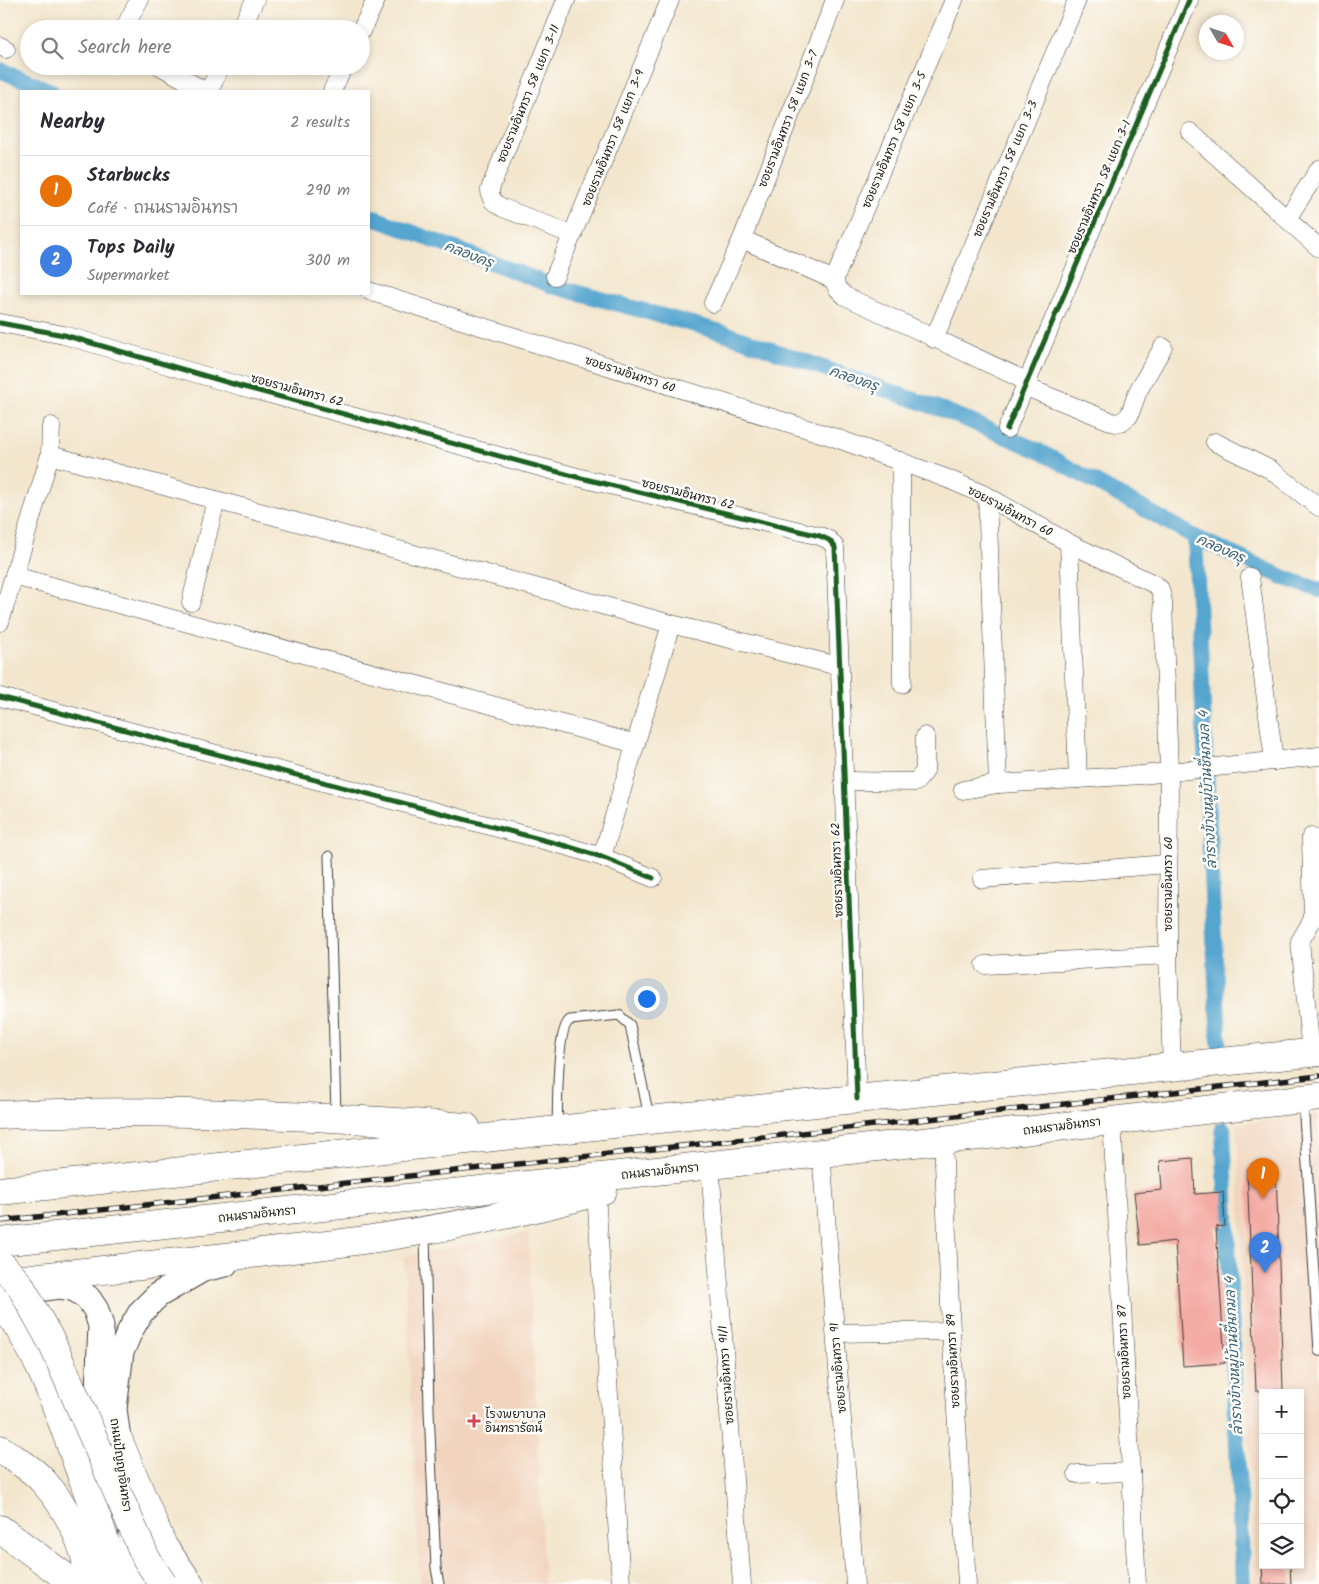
<!DOCTYPE html>
<html lang="en">
<head>
<meta charset="utf-8">
<style>
  :root { --surface:#fff; --page:#f7f7f7; --text:#2b2b33; --muted:#7c7c81; --line:#e1e1e2; --accent:#d1495b }
  body { margin:0; font-family:Kalam,"Playpen Sans Thai",sans-serif; background:var(--page); color:var(--text) }
  .controls { position:absolute; right:15px; bottom:15px; display:grid; overflow:hidden; border-radius:0px; box-shadow:0 2px 8px #0003 }
  .controls button { width:45px; height:45px; display:grid; place-items:center; padding:0; border:0; border-bottom:1px solid var(--line); background:var(--surface); color:var(--text); font:25px sans-serif }
  .compass { position:absolute; left:1199px; top:15px; width:45px; height:45px; border-radius:50%; background:var(--surface); box-shadow:0 2px 8px #0003; rotate:129deg }
  .you { position:absolute; left:646px; top:998px; width:18px; height:18px; margin:-12px; border:4px solid #fff; border-radius:50%; background:#1a73e8; box-shadow:0 0 0 8px #1a73e833 }
  .badge { display:grid; place-items:center; width:32px; height:32px; border-radius:50%; background:var(--accent); color:#fff; font-size:16px; font-weight:700 }
  .pin { position:absolute; translate:-50% -41px; filter:drop-shadow(0 1px 2px #0008) }
  .pin::after { content:''; position:absolute; top:26px; width:18px; height:15px; background:inherit; clip-path:polygon(0 0,100% 0,50% 100%) }
  .list { margin:0; padding:0; list-style:none }
  h2 { display:flex; justify-content:space-between; align-items:center; height:65px; margin:0; padding:0 20px; font-size:21px }
  h2 small { font-size:16px; font-weight:400; color:var(--muted) }
  .list li { display:grid; grid-template-columns:32px 1fr auto; gap:15px; align-items:center; box-sizing:border-box; height:70px; padding:0 20px; border-top:1px solid var(--line) }
  .list b { display:block; font-size:19px; white-space:nowrap }
  .list p { margin:0; font-size:16px; white-space:nowrap; color:var(--muted) }
  .list em { font-size:16px; font-style:normal; color:var(--muted) }
  .icon { flex:none; width:28px; height:28px; fill:none; stroke:currentColor; stroke-width:2; stroke-linecap:round; stroke-linejoin:round }
  .map { position:relative; flex:none; width:1319px; height:1584px; overflow:hidden }
  .search { position:absolute; background:var(--surface); box-shadow:0 2px 8px #0003; left:20px; top:20px; width:350px; height:55px; display:flex; align-items:center; gap:12px; box-sizing:border-box; padding:0 18px; border-radius:28px; color:var(--muted); font-size:19px }
  .panel { position:absolute; background:var(--surface); box-shadow:0 2px 8px #0003; left:20px; top:90px; width:350px; height:205px; border-radius:0px }
  .map>svg:first-child { display:block }
  .built { fill:#f2d4be; fill-rule:evenodd }
  .lines { fill:none; stroke-linecap:round; stroke-linejoin:round }
  .canal { stroke:#55a5cf; stroke-width:16 }
  .building { fill:#f4aba4 }
  .lane-casing { stroke:#3c3a37; stroke-width:11 }
  .street-casing { stroke:#3c3a37; stroke-width:19 }
  .secondary-casing { stroke:#3c3a37; stroke-width:27 }
  .primary-casing { stroke:#3c3a37; stroke-width:29 }
  .highway-casing { stroke:#3c3a37; stroke-width:29 }
  .lane { stroke:#fff; stroke-width:9 }
  .street { stroke:#fff; stroke-width:18 }
  .secondary { stroke:#fff; stroke-width:25 }
  .primary { stroke:#fff; stroke-width:28 }
  .highway { stroke:#fff; stroke-width:28 }
  .rail-casing { stroke:#1c1c1c; stroke-width:5.5 }
  .rail { stroke:#fdfcf7; stroke-width:4; stroke-dasharray:11; stroke-linecap:butt }
  .highway-bridge-casing { stroke:#3c3a37; stroke-width:29; stroke-linecap:butt }
  .highway-bridge { stroke:#fff; stroke-width:28 }
  .cycleway-casing { stroke:#fdfcf7; stroke-width:8 }
  .cycleway { stroke:#1b5e20; stroke-width:5 }
  .poi-dot { fill:#d1495b; stroke:#fdfcf7; stroke-width:2 }
  .labels { text-anchor:middle; stroke-width:5; stroke-linejoin:round; paint-order:stroke }
  .street-label { font-size:12px; fill:#1c1c1c; stroke:#fdfcf7 }
  .poi-label { font-size:12px; fill:#1c1c1c; stroke:#fdfcf7; text-anchor:start }
  .water-label { font-size:14px; font-style:italic; fill:#386076; stroke:#fdfcf7 }
</style>
</head>
<body>
<div class="map">
<svg width="1319" height="1584" viewBox="0 0 1319 1584">
  <rect width="100%" height="100%" fill="#fdfcf7"/>
  <filter id="ink" filterUnits="userSpaceOnUse"><feTurbulence type="fractalNoise" baseFrequency=".02" numOctaves="2"/><feDisplacementMap in="SourceGraphic" scale="10" xChannelSelector="R" yChannelSelector="G"/><feConvolveMatrix kernelMatrix="1 2 1 2 8 2 1 2 1" color-interpolation-filters="sRGB"/></filter>
  <filter id="wash" filterUnits="userSpaceOnUse"><feTurbulence type="fractalNoise" baseFrequency=".0096" numOctaves="4" result="noise"/><feDisplacementMap in="SourceGraphic" scale="20" xChannelSelector="R" yChannelSelector="G"/><feGaussianBlur stdDeviation="1.12" result="paint"/><feColorMatrix in="noise" values="0 0 0 0 0 0 0 0 0 0 0 0 0 0 0 0 0 1.4 0 .05"/><feComposite in="paint" operator="in"/></filter>
  <g filter="url(#wash)">
    <rect width="100%" height="100%" fill="#f3e6cd"/>
    <g class="built">
      <path d="M1319 1115V1584H1255L1237 1124ZM1263 1393H1300V1565H1263Z"/>
      <polygon points="528,1232 544,1584 420,1584 404,1257"/>
    </g>
    <g class="lines">
      <g class="canal">
        <polyline points="0,70 51,91"/>
        <polyline points="369,216 553,286 721,332 946,411 1037,450 1195,537 1285,578 1319,590"/>
        <polyline points="1195,537 1219,1043"/>
        <polyline points="1223,1129 1243,1584"/>
      </g>
    </g>
    <g id="blocks">
      <g class="building">
        <polygon points="1193,1158 1195,1194 1223,1192 1225,1226 1216,1227 1225,1363 1183,1366 1175,1241 1140,1245 1134,1193 1162,1190 1160,1161"/>
        <polygon points="1276,1167 1283,1390 1256,1391 1247,1169"/>
        <polygon points="1262,1565 1290,1565 1291,1584 1263,1584"/>
      </g>
    </g>
  </g>
  <g filter="url(#ink)">
    <use href="#blocks" fill-opacity="0" stroke="#3c3a37" stroke-width="1"/>
    <g class="lines">
      <defs>
        <g id="lane">
          <polyline points="329,856 336,1116"/>
          <polyline points="1303,1101 1319,1351"/>
          <path d="M557 1127C558 1109 556 1028 570 1020L619 1015 630 1025 649 1117"/>
          <polyline points="425,1233 429,1410 436,1568 439,1584"/>
        </g>
        <g id="street">
          <path d="M566 0 490 189C490 200 494 203 503 208L573 235"/>
          <polyline points="124,29 139,0"/>
          <polyline points="240,29 255,0"/>
          <polyline points="361,31 376,0"/>
          <polyline points="0,46 6,49"/>
          <polyline points="160,66 205,91"/>
          <polyline points="209,91 221,66"/>
          <polyline points="332,91 344,66"/>
          <polyline points="1190,132 1319,248"/>
          <polyline points="1287,219 1319,169"/>
          <polyline points="742,239 834,280 837,288 845,296 1028,382"/>
          <polyline points="555,276 670,0"/>
          <polyline points="834,280 954,0"/>
          <polyline points="369,291 833,437 948,479 987,496 1069,543 1156,585 1160,589 1163,602 1169,771 1168,955 1172,1068"/>
          <polyline points="713,303 742,239 835,0"/>
          <polyline points="0,323 64,335 240,386 577,477 820,536 829,540 835,547 857,1099"/>
          <polyline points="934,339 1077,0"/>
          <polyline points="1026,387 1115,423 1121,422 1129,416 1138,391 1163,347"/>
          <polyline points="1007,429 1189,0"/>
          <polyline points="1215,442 1271,470 1319,507"/>
          <polyline points="50,455 671,624 838,666"/>
          <polyline points="901,461 902,684"/>
          <polyline points="987,496 998,784"/>
          <polyline points="1069,543 1078,779"/>
          <polyline points="14,576 636,744"/>
          <polyline points="1250,577 1274,761"/>
          <polyline points="191,602 216,500"/>
          <polyline points="0,622 50,455 51,426"/>
          <polyline points="0,697 566,846 602,857 653,878"/>
          <polyline points="844,781 916,782 925,771 925,736"/>
          <polyline points="963,790 998,784 1141,775 1319,756"/>
          <polyline points="602,857 671,624"/>
          <polyline points="982,879 1167,864"/>
          <polyline points="985,965 1168,955"/>
          <polyline points="1311,1053 1300,941 1313,919 1311,837"/>
          <polyline points="1112,1120 1137,1584"/>
          <polyline points="943,1139 951,1331 967,1584"/>
          <polyline points="821,1153 855,1584"/>
          <polyline points="710,1166 742,1584"/>
          <polyline points="596,1192 621,1584"/>
          <polyline points="836,1333 951,1331"/>
          <polyline points="1077,1474 1131,1472"/>
        </g>
        <g id="secondary">
          <polyline points="37,1289 60,1286 75,1289 88,1298 96,1310 101,1326 97,1412 99,1438"/>
          <polyline points="121,1460 114,1409 121,1352 130,1331 141,1312 158,1295 203,1269 225,1264"/>
          <polyline points="131,1535 139,1584"/>
        </g>
        <g id="primary">
          <path d="M0 1115C155 1108 312 1115 466 1127"/>
          <polyline points="0,1191 649,1120 1319,1052"/>
          <polyline points="0,1242 997,1134 1319,1097"/>
          <path d="M0 1282C201 1256 407 1248 603 1190"/>
        </g>
        <g id="highway">
          <path d="M0 1302C42 1353 61 1421 84 1482 96 1515 110 1549 115 1584"/>
          <polyline points="118,1439 163,1546 190,1584"/>
          <path d="M0 1449C14 1459 32 1468 43 1481 66 1506 90 1550 88 1584"/>
          <polyline points="0,1529 75,1584"/>
        </g>
      </defs>
      <use href="#lane" class="lane-casing"/>
      <use href="#street" class="street-casing"/>
      <use href="#secondary" class="secondary-casing"/>
      <use href="#primary" class="primary-casing"/>
      <use href="#highway" class="highway-casing"/>
      <use href="#lane" class="lane"/>
      <use href="#street" class="street"/>
      <use href="#secondary" class="secondary"/>
      <use href="#primary" class="primary"/>
      <use href="#highway" class="highway"/>
      <defs>
        <polyline id="rail" points="0,1221 1319,1076"/>
      </defs>
      <use href="#rail" class="rail-casing"/>
      <use href="#rail" class="rail"/>
      <defs>
        <polyline id="highway-bridge" points="0,1263 20,1285 52,1343 146,1558 163,1584"/>
      </defs>
      <use href="#highway-bridge" class="highway-bridge-casing"/>
      <use href="#highway-bridge" class="highway-bridge"/>
      <defs>
        <g id="cycleway">
          <polyline points="0,323 64,335 240,386 577,477 820,536 829,540 835,547 857,1099"/>
          <polyline points="1007,429 1189,0"/>
          <polyline points="0,697 566,846 602,857 653,878"/>
        </g>
      </defs>
      <use href="#cycleway" class="cycleway-casing"/>
      <use href="#cycleway" class="cycleway"/>
    </g>
  </g>
  <path class="poi-dot" d="M471.5 1413.5h5v5h5v5h-5v5h-5v-5h-5v-5h5z"/>
  <g class="labels">
    <g class="street-label">
      <text transform="translate(528 94) rotate(-68)" y="4">ซอยรามอินทรา 58 แยก 3-11</text>
      <text transform="translate(788 119) rotate(-69)" y="4">ซอยรามอินทรา 58 แยก 3-7</text>
      <text transform="translate(613 138) rotate(-68)" y="4">ซอยรามอินทรา 58 แยก 3-9</text>
      <text transform="translate(894 140) rotate(-67)" y="4">ซอยรามอินทรา 58 แยก 3-5</text>
      <text transform="translate(1005 169) rotate(-67)" y="4">ซอยรามอินทรา 58 แยก 3-3</text>
      <text transform="translate(1099 187) rotate(-67)" y="4">ซอยรามอินทรา 58 แยก 3-1</text>
      <text transform="translate(630 374) rotate(18)" y="4">ซอยรามอินทรา 60</text>
      <text transform="translate(297 390) rotate(15)" y="4">ซอยรามอินทรา 62</text>
      <text transform="translate(688 494) rotate(14)" y="4">ซอยรามอินทรา 62</text>
      <text transform="translate(1010 511) rotate(28)" y="4">ซอยรามอินทรา 60</text>
      <text transform="translate(837 870) rotate(-92)" y="4">ซอยรามอินทรา 62</text>
      <text transform="translate(1168 884) rotate(-90)" y="4">ซอยรามอินทรา 60</text>
      <text transform="translate(1062 1126) rotate(-7)" y="4">ถนนรามอินทรา</text>
      <text transform="translate(660 1171) rotate(-6)" y="4">ถนนรามอินทรา</text>
      <text transform="translate(257 1214) rotate(-6)" y="4">ถนนรามอินทรา</text>
      <text transform="translate(1124 1352) rotate(-93)" y="4">ซอยรามอินทรา 87</text>
      <text transform="translate(953 1361) rotate(-93)" y="4">ซอยรามอินทรา 89</text>
      <text transform="translate(838 1368) rotate(-95)" y="4">ซอยรามอินทรา 91</text>
      <text transform="translate(726 1375) rotate(-94)" y="4">ซอยรามอินทรา 91/1</text>
      <text transform="translate(121 1465) rotate(82)" y="4">ถนนปัญญาอินทรา</text>
    </g>
    <g class="poi-label">
      <text x="485" y="1418">โรงพยาบาล<tspan x="485" dy="14">อินทรารัตน์</tspan></text>
    </g>
    <g class="water-label">
      <text transform="translate(469 254) rotate(21)" y="5">คลองครุ</text>
      <text transform="translate(854 378) rotate(19)" y="5">คลองครุ</text>
      <text transform="translate(1221 548) rotate(24)" y="5">คลองครุ</text>
      <text transform="translate(1207 790) rotate(-93)" y="5">ลำรางข้างหมู่บ้านชื่นกมล 4</text>
      <text transform="translate(1233 1356) rotate(-93)" y="5">ลำรางข้างหมู่บ้านชื่นกมล 4</text>
    </g>
  </g>
</svg>
<div class="controls">
<button>+</button>
<button>−</button>
<button><svg class="icon" aria-label="locate" viewBox="0 0 24 24"><circle cx="12" cy="12" r="6"/><path d="M12 2v4M12 18v4M2 12h4M18 12h4"/></svg></button>
<button><svg class="icon" aria-label="layers" viewBox="0 0 24 24"><path d="M12 4l9 5-9 5-9-5zM3 14l9 5 9-5"/></svg></button>
</div>
<svg class="compass" viewBox="-18 -18 36 36"><path d="M0-13l5 13h-10z" fill="#e53935"/><path d="M0 13l5-13h-10z" fill="#7c7c81"/></svg>
<div class="you"></div>
<div class="pin badge" style="left:1263px;top:1199px;background:#e8710a">1</div>
<div class="pin badge" style="left:1265px;top:1273px;background:#3f7fe0">2</div>
<div class="search"><svg class="icon" aria-label="search" viewBox="0 0 24 24"><circle cx="10" cy="10" r="6"/><path d="M15 15l6 6"/></svg>Search here</div>
<section class="panel">
<h2>Nearby<small>2 results</small></h2>
<ul class="list">
<li><span class="badge" style="background:#e8710a">1</span><div><b>Starbucks</b><p>Café · ถนนรามอินทรา</p></div><em>290 m</em></li>
<li><span class="badge" style="background:#3f7fe0">2</span><div><b>Tops Daily</b><p>Supermarket</p></div><em>300 m</em></li>
</ul>
</section>
</div>
</body>
</html>
